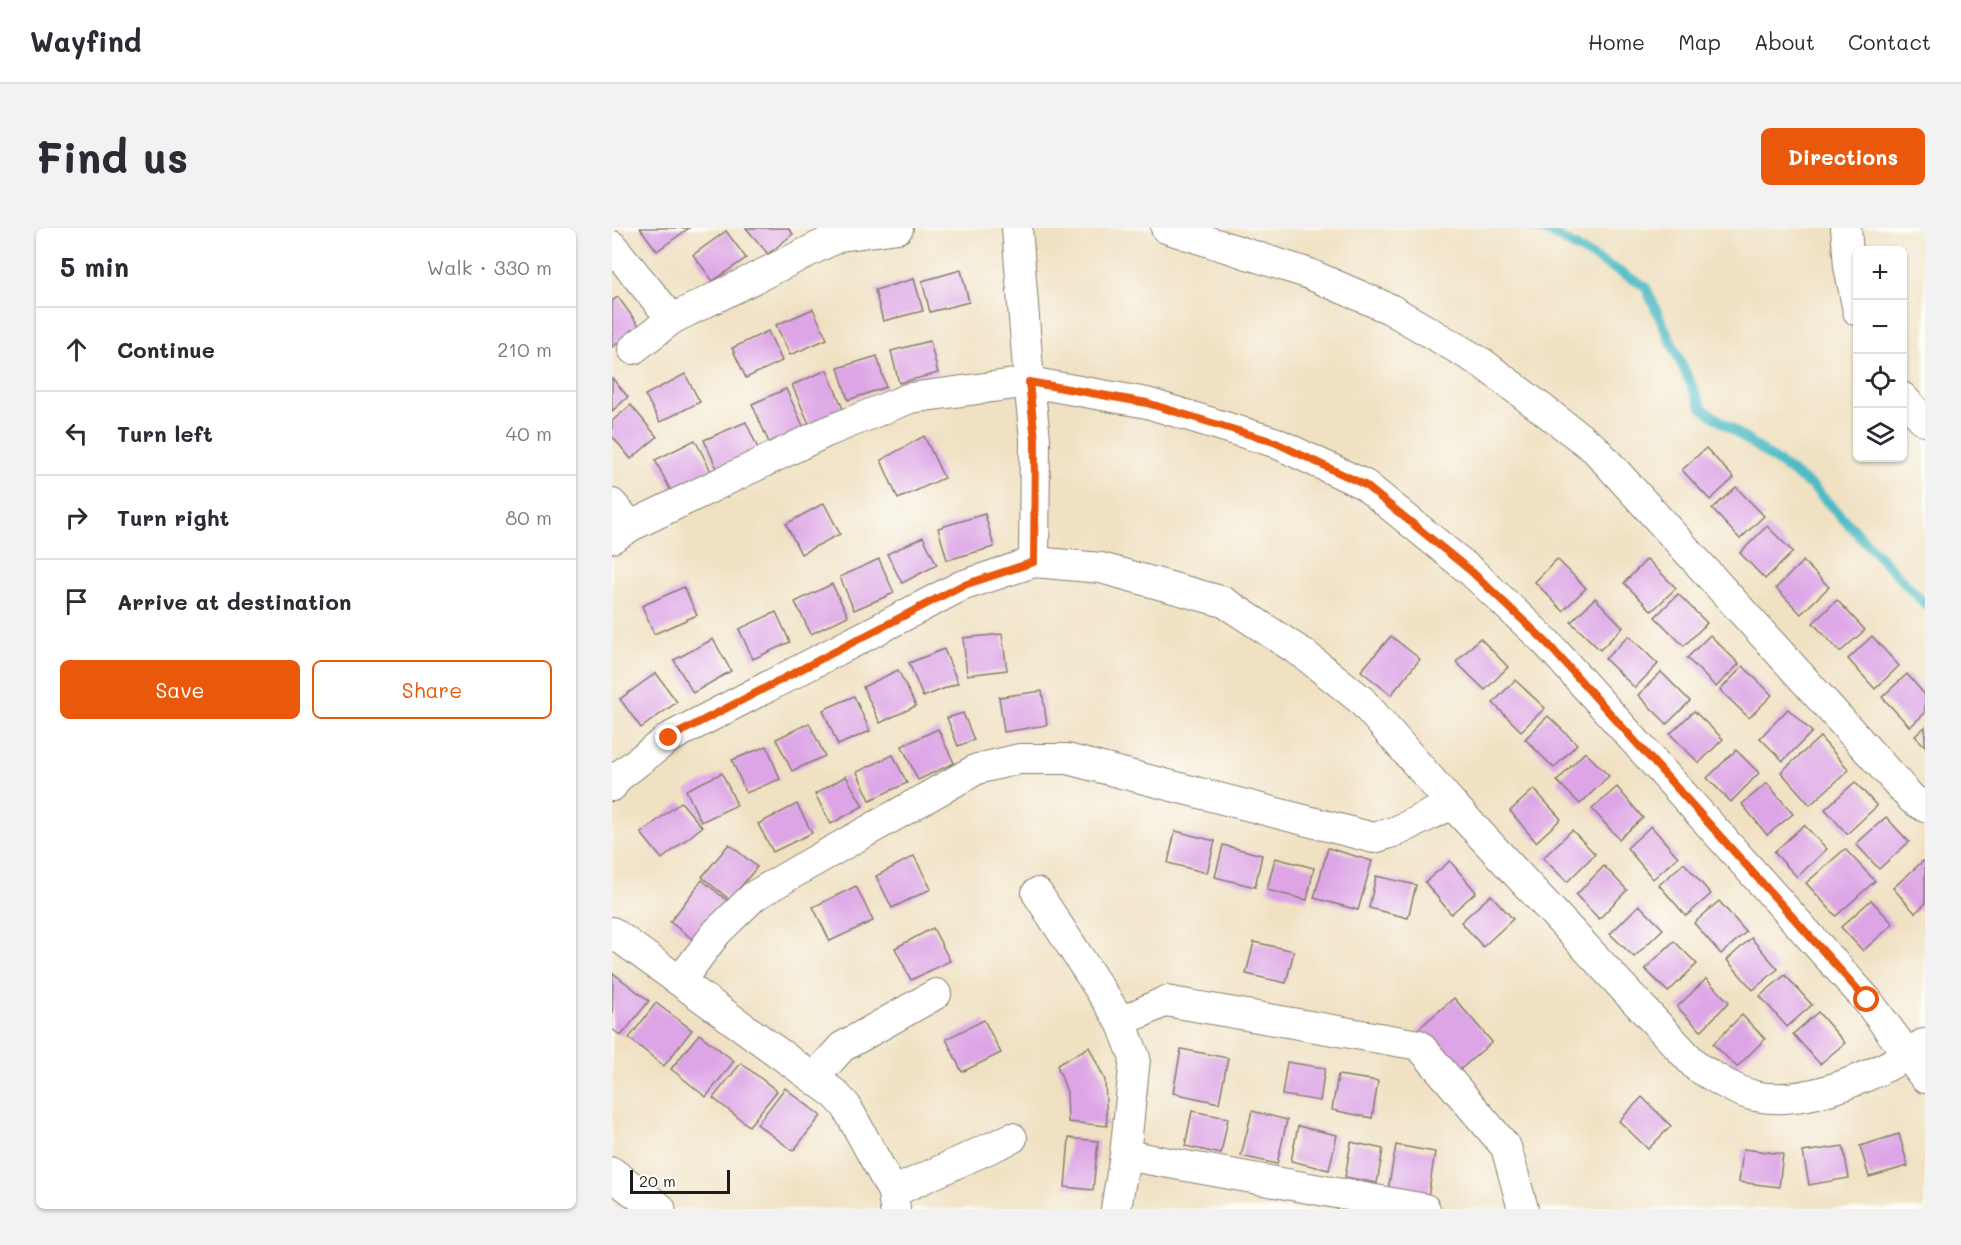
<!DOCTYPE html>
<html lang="en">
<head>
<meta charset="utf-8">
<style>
  :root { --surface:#fff; --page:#f2f2f3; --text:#2b2b33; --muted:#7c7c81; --line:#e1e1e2; --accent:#ea580c }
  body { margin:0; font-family:Mali,sans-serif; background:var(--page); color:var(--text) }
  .controls { position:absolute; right:18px; top:18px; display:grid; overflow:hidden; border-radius:9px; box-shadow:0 2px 4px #0004 }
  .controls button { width:54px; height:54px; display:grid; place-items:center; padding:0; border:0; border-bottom:2px solid var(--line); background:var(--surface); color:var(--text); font:30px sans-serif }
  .scale { position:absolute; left:18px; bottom:15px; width:100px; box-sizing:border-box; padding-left:6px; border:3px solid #1c1c1c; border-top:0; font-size:16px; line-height:21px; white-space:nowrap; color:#1c1c1c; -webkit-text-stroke:4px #fdfcf7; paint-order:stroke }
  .stop { position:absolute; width:18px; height:18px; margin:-14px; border:4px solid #ea580c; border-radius:50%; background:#fff }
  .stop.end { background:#ea580c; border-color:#fff; box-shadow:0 2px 6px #0008 }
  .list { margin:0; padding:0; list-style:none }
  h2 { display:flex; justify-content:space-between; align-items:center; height:78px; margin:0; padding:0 24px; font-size:26px }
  h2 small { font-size:20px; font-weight:400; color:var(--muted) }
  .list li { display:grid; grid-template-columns:39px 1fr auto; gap:18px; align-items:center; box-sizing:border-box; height:84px; padding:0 24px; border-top:2px solid var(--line) }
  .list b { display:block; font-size:22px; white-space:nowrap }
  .list em { font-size:20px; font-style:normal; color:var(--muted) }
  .actions { display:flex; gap:12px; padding:18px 24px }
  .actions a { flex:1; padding:14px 0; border:2px solid var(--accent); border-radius:9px; text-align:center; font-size:21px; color:var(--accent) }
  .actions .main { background:var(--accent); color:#fff }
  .icon { flex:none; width:33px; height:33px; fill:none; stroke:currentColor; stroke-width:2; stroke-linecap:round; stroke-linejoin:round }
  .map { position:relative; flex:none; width:1313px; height:981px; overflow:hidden; border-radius:9px }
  header { display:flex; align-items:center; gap:36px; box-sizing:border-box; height:84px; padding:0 30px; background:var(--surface); border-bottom:2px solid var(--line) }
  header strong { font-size:28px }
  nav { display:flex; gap:33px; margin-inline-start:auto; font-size:21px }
  .intro { display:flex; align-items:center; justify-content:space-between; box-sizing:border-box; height:144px; padding:0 36px }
  h1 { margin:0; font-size:42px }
  .button { padding:15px 27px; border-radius:9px; background:var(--accent); color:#fff; font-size:21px; font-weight:700 }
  main { display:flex; gap:36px; padding:0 36px }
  aside { flex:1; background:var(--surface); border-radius:9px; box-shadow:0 2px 4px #0004 }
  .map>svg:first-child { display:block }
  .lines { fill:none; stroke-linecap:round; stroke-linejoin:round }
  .stream { stroke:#4dbbc6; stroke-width:10 }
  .building { fill:#dda5e6 }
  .minor-casing { stroke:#867e70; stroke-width:32 }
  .tertiary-casing { stroke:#867e70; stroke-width:35 }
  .minor { stroke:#fff; stroke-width:30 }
  .tertiary { stroke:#fff; stroke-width:33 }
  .route { stroke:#ea580c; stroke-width:8 }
</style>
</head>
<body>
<header>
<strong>Wayfind</strong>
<nav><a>Home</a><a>Map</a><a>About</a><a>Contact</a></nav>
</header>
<div class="intro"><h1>Find us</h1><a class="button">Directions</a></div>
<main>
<aside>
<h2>5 min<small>Walk · 330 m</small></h2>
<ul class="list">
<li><svg class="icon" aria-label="ahead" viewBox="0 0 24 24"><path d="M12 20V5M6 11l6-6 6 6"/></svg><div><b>Continue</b></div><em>210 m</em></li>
<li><svg class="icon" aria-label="left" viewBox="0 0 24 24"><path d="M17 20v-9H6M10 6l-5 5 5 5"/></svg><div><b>Turn left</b></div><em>40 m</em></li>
<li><svg class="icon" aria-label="right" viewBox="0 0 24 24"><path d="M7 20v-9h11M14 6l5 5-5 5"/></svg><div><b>Turn right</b></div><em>80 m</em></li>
<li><svg class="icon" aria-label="arrive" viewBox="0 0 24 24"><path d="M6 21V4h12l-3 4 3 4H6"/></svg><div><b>Arrive at destination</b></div></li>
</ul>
<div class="actions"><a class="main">Save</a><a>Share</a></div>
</aside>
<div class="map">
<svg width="1313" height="981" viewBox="0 0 1313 981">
  <rect width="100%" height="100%" fill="#fdfcf7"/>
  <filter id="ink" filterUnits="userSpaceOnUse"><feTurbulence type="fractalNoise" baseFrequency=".0167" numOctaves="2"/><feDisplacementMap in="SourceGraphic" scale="12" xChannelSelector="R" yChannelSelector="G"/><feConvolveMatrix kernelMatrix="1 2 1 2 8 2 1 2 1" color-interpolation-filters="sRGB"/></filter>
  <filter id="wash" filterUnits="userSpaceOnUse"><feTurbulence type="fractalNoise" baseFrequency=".008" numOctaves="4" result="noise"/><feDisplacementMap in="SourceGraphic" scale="24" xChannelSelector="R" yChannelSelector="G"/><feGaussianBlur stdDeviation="1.35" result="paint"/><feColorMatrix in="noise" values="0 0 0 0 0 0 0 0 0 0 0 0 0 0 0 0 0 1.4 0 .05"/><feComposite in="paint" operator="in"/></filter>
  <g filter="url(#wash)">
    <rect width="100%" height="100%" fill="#f0e1c3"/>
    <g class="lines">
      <polyline class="stream" points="923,0 935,3 1033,58 1090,180 1201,259 1313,376"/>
    </g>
    <g id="blocks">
      <g class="building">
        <polygon points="28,0 77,0 45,23"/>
        <polygon points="134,0 176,0 181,6 156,26"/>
        <polygon points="114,3 134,30 101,53 81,27"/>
        <polygon points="349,42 357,74 318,84 310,53"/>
        <polygon points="302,51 311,83 271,93 263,62"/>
        <polygon points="6,69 28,99 0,119 0,73"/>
        <polygon points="201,81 215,111 178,127 164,97"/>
        <polygon points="156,103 170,133 134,150 120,120"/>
        <polygon points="318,113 326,145 287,155 279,123"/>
        <polygon points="265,128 274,159 236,172 226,140"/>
        <polygon points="215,142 231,181 197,196 180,157"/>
        <polygon points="73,146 88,174 48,194 33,167"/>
        <polygon points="0,150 16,169 0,183"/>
        <polygon points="174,161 193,202 158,217 140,176"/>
        <polygon points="19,177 45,209 19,231 0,208 0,193"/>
        <polygon points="134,194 149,227 107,245 92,212"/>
        <polygon points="312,208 332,250 286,271 269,232"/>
        <polygon points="83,212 101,247 61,267 43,232"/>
        <polygon points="1094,220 1122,250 1098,272 1070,242"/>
        <polygon points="1124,259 1152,288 1128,311 1100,281"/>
        <polygon points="212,275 228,306 189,326 174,296"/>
        <polygon points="373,286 382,319 335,332 326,300"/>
        <polygon points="1155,298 1181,324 1153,351 1128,325"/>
        <polygon points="311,309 325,337 290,355 275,326"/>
        <polygon points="267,331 282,365 242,382 228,349"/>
        <polygon points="945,331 974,360 951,383 923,354"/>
        <polygon points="1035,331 1064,360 1040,383 1012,355"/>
        <polygon points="1191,333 1217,359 1189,386 1164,360"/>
        <polygon points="220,356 236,388 199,406 183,374"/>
        <polygon points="72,359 85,387 42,406 30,378"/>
        <polygon points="1066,366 1095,395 1072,418 1043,389"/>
        <polygon points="983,370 1011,399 988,422 959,394"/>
        <polygon points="1225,372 1253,402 1228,424 1201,395"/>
        <polygon points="164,384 178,414 141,431 127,401"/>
        <polygon points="390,406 395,442 355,447 351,410"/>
        <polygon points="1098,407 1127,436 1104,459 1075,430"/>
        <polygon points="779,408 808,431 779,467 749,443"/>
        <polygon points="1017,408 1046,436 1023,460 993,431"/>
        <polygon points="1260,408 1287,438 1263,461 1236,431"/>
        <polygon points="868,410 896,439 873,462 844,434"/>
        <polygon points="101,411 119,443 81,465 62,432"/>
        <polygon points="332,421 346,455 311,469 297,435"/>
        <polygon points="1131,438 1160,467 1137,490 1108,462"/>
        <polygon points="286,442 304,478 268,495 251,459"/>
        <polygon points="1049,444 1078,473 1055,496 1026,467"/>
        <polygon points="44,445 65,474 29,500 8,471"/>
        <polygon points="1295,446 1313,467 1313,485 1298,499 1270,469"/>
        <polygon points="903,452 933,480 909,503 881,475"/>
        <polygon points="430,463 435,497 392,504 387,469"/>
        <polygon points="242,468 258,503 226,517 211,482"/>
        <polygon points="1176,481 1200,504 1171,533 1148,510"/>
        <polygon points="1082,483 1111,511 1087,535 1058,506"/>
        <polygon points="351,485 362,512 346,518 335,490"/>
        <polygon points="936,488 965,516 942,540 913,511"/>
        <polygon points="197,495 213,528 180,543 164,511"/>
        <polygon points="1313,499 1313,518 1303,508"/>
        <polygon points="326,501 342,535 306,552 290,518"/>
        <polygon points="1208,509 1237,542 1198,577 1169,544"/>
        <polygon points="155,518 168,551 134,565 120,532"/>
        <polygon points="1124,522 1147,545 1119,574 1095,550"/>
        <polygon points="973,524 997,548 968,576 945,553"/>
        <polygon points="281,527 295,555 258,572 245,544"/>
        <polygon points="110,545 125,577 89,594 74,562"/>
        <polygon points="234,548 251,578 219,596 203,566"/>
        <polygon points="1243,554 1265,578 1235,606 1213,581"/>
        <polygon points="1155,555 1181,586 1155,607 1130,576"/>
        <polygon points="1005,559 1031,590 1007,611 980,581"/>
        <polygon points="922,561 949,591 924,614 898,583"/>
        <polygon points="69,574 90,599 50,631 29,605"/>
        <polygon points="185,576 200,605 161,624 146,596"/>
        <polygon points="1274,589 1297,614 1267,641 1244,616"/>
        <polygon points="1192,597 1215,621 1185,649 1162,624"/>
        <polygon points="1039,598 1066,629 1041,651 1015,620"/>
        <polygon points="960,602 983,626 955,654 931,630"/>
        <polygon points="563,603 603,613 595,645 556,635"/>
        <polygon points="117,616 145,639 118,672 90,649"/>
        <polygon points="611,617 650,627 643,659 603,649"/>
        <polygon points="716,620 760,633 746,682 702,670"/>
        <polygon points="1233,621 1263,653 1224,688 1194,655"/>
        <polygon points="302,628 319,661 280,680 264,648"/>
        <polygon points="663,630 702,640 695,672 655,662"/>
        <polygon points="838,633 864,664 839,686 813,654"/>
        <polygon points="1311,633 1313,635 1313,676 1303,685 1281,660"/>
        <polygon points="1072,635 1099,666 1074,688 1047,657"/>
        <polygon points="992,638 1015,662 987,691 964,667"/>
        <polygon points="764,648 804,657 796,690 757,680"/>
        <polygon points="90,652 118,675 87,716 58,694"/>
        <polygon points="244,658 261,693 218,713 201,679"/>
        <polygon points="879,667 901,691 871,719 849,694"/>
        <polygon points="1259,672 1281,696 1251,723 1229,699"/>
        <polygon points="1107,673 1134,704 1109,726 1082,695"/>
        <polygon points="1027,677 1051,701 1022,729 998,706"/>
        <polygon points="321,700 338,733 299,752 283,720"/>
        <polygon points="1139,710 1166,741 1141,762 1115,732"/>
        <polygon points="1062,713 1085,736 1056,764 1033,741"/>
        <polygon points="642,714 682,723 674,755 634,746"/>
        <polygon points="1,745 37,773 9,808 0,801"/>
        <polygon points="1173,747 1200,777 1175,799 1148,768"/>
        <polygon points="1094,751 1117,774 1089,803 1065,779"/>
        <polygon points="842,770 880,814 843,846 805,802"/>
        <polygon points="44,775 80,802 52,838 17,810"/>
        <polygon points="1206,784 1233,815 1208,836 1181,806"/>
        <polygon points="1130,787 1153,811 1125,839 1101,816"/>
        <polygon points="372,792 389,825 350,844 334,811"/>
        <polygon points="87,806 122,833 94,869 59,841"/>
        <polygon points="477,819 493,852 495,898 456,894 455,864 445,837"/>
        <polygon points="569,821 616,830 607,875 561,865"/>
        <polygon points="675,834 713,840 708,873 670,867"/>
        <polygon points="129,835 165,863 137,898 101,870"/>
        <polygon points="726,847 766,853 760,890 720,882"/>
        <polygon points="173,860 209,888 181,923 145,896"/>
        <polygon points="1030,869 1059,898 1036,921 1007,893"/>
        <polygon points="580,883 616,890 609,926 573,918"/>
        <polygon points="640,883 675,892 665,936 629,928"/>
        <polygon points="686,898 725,907 717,942 679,933"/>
        <polygon points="1287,906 1296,938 1257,949 1248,918"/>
        <polygon points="457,910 486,913 481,962 453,959"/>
        <polygon points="739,914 771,921 765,955 733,949"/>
        <polygon points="784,917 823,924 816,969 776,962"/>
        <polygon points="1231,918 1237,950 1197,957 1191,924"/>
        <polygon points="1131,921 1171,926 1167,959 1127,954"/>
      </g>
    </g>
  </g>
  <g filter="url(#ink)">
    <use href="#blocks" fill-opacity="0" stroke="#867e70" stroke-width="1.5"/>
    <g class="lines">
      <defs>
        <g id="minor">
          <polyline points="405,0 417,154 423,211 422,334"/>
          <polyline points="554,0 695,45 778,81 870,135 983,221 1300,571 1313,579"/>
          <polyline points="1234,0 1237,38 1246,83"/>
          <polyline points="0,18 60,91"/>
          <polyline points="21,121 60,91 228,8 286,0"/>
          <polyline points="1290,169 1313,193"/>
          <polyline points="0,276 19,298"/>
          <polyline points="0,310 19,298 214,204 298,170 417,154 535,175 662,214 753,257 860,344 934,414 1255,772 1313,850"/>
          <path d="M0 558 6 549 57 510 349 358 422 334 489 340 612 374 693 427 749 472 840 576 1085 839C1103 849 1122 863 1143 868 1194 879 1270 846 1311 816"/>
          <polyline points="425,665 509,794 523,830 513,927 504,981"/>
          <polyline points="0,704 223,866 234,878 281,964 283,981"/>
          <polyline points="68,753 105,704 142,668 190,640 365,541 407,531 455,531 762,610 785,603 840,576"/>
          <polyline points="509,794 554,773 807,817 894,919 911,981"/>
          <polyline points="202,850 230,819 324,766"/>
          <polyline points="513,927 813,981"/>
          <polyline points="281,964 400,910"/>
        </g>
        <polyline id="tertiary" points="0,946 47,981"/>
      </defs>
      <use href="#minor" class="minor-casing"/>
      <use href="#tertiary" class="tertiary-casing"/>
      <use href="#minor" class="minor"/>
      <use href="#tertiary" class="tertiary"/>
    </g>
  </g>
  <g class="lines" filter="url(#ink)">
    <polyline class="route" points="57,510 349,358 422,334 423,212 417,154 535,175 662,214 753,257 860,344 934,414 1255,772"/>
  </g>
</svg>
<div class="controls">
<button>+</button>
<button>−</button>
<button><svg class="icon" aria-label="locate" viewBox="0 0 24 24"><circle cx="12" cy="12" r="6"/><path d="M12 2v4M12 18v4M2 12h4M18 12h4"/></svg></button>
<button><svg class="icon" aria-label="layers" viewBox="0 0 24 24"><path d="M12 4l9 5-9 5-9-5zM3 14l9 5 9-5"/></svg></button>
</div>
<div class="scale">20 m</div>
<div class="stop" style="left:1255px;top:772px"></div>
<div class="stop end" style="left:57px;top:510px"></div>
</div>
</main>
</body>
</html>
